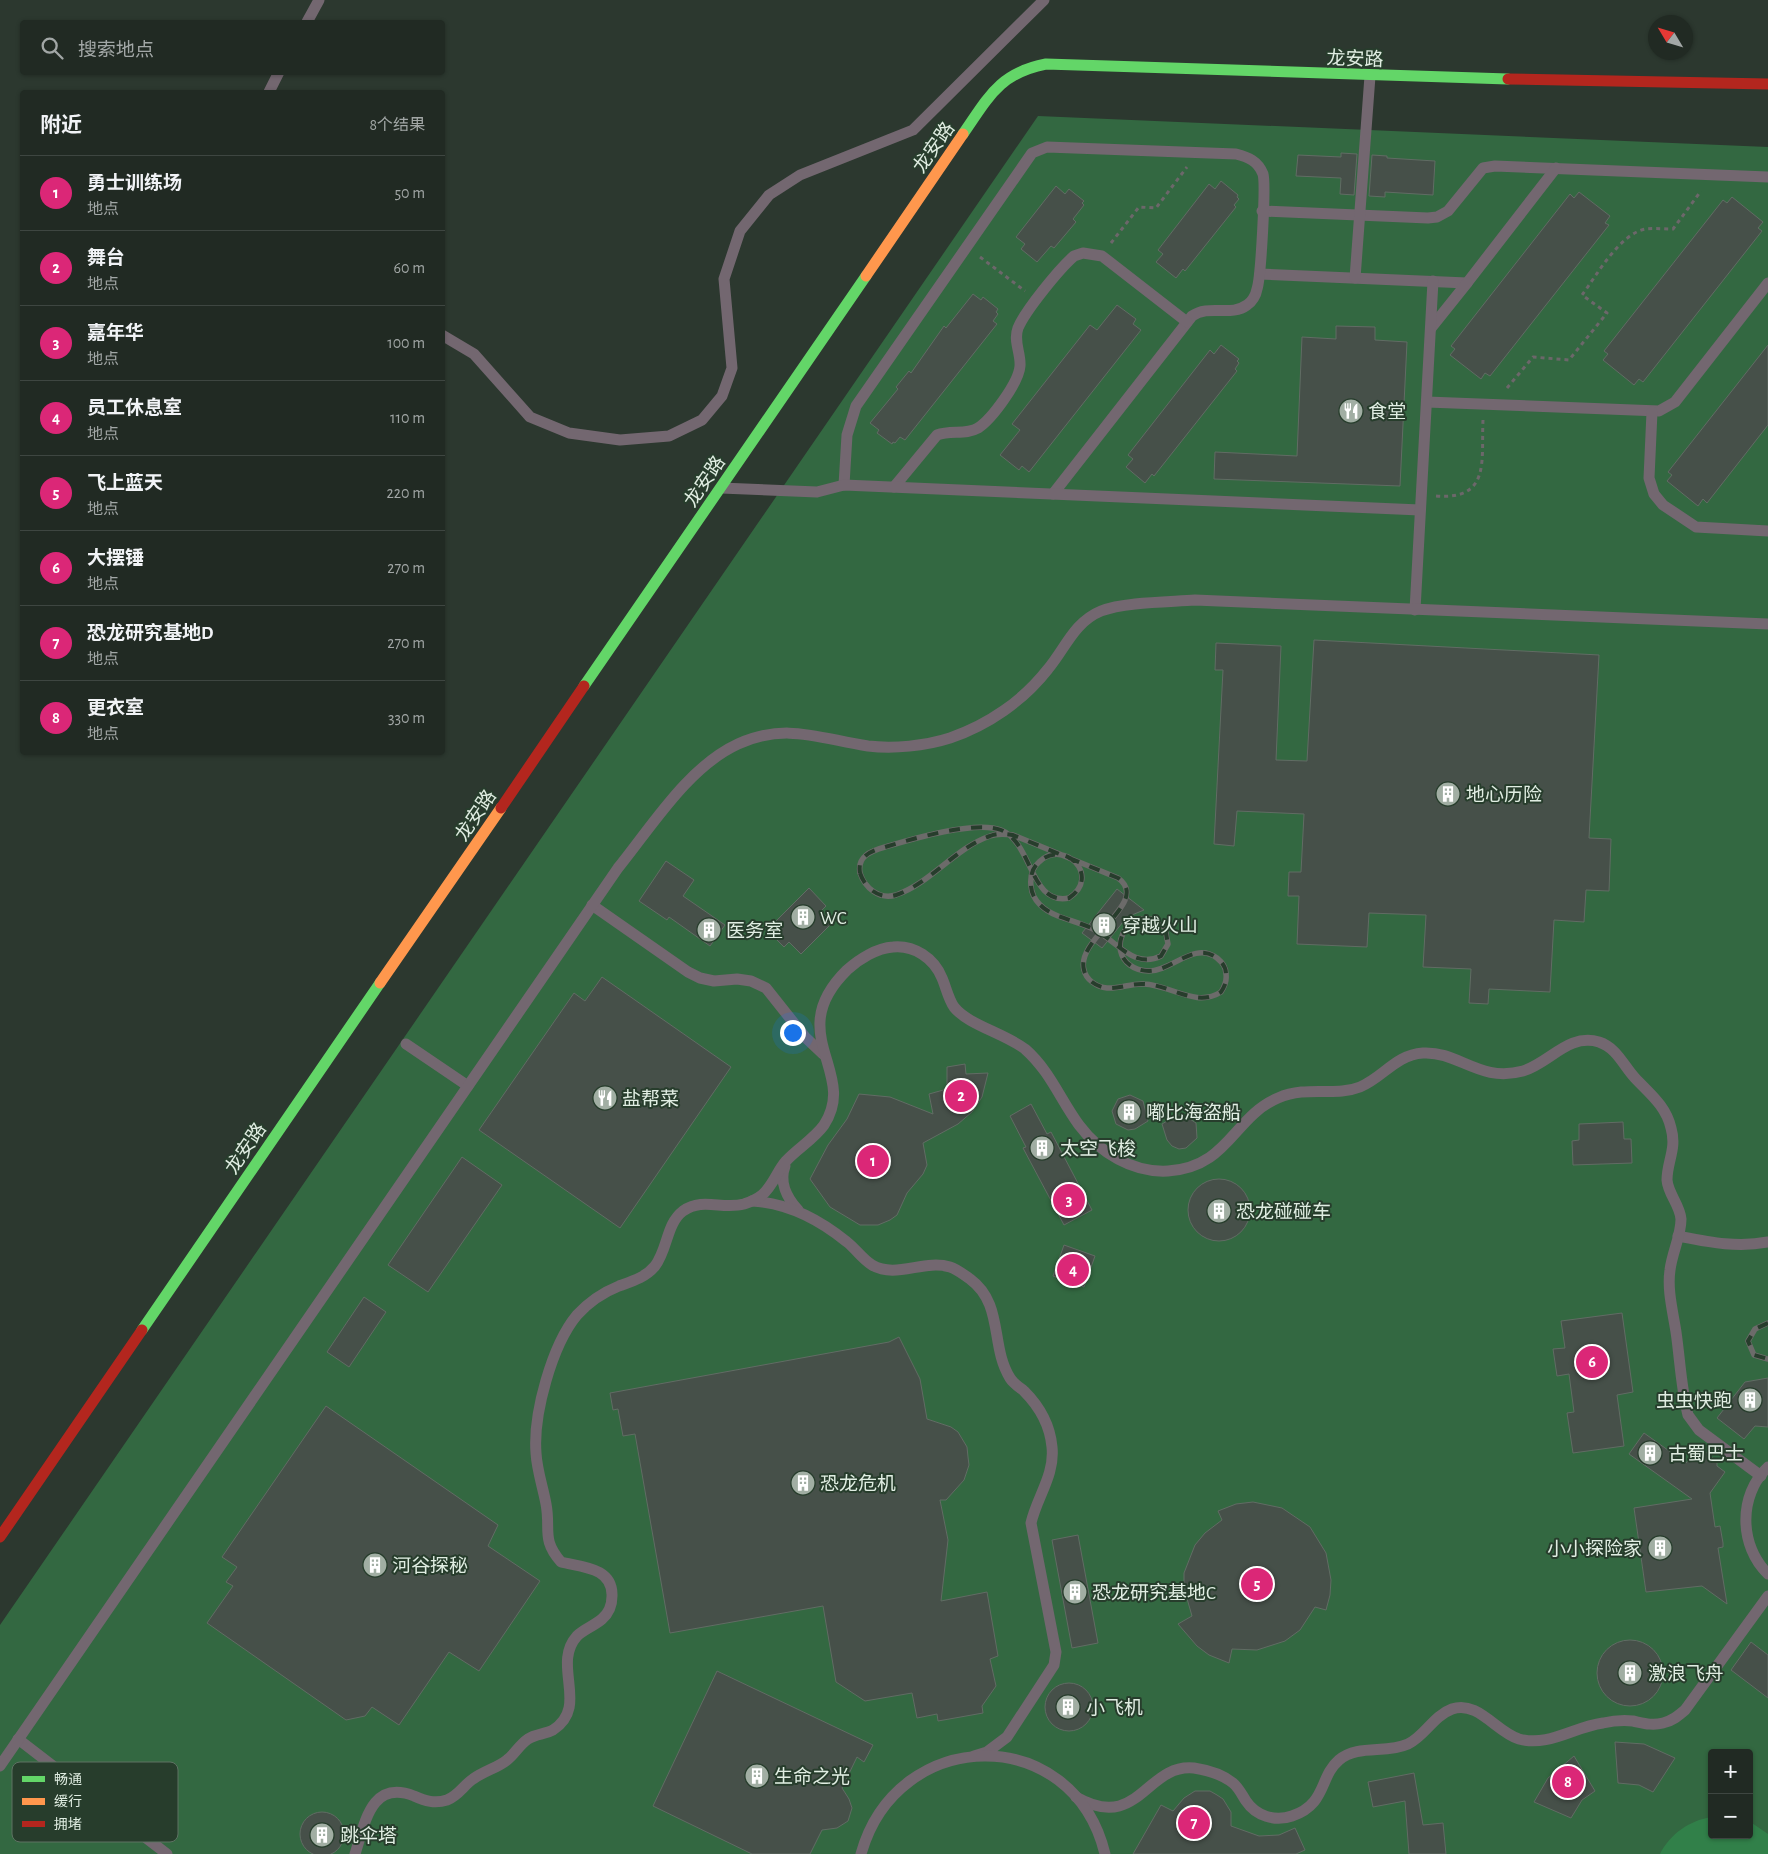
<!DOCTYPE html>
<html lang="zh">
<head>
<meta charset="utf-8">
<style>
  :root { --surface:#212a23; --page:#29322b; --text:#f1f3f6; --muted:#a2a7a6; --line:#3e4641; --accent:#db2777 }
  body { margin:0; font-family:"Alegreya Sans","Noto Sans SC",sans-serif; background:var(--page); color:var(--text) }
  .controls { position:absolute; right:15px; bottom:15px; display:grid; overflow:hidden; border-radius:5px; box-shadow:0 1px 4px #0004 }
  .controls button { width:45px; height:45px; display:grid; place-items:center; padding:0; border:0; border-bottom:1px solid var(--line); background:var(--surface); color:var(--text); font:25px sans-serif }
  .compass { position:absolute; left:1648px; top:15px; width:45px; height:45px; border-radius:50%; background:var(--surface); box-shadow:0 1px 4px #0004; rotate:308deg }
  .you { position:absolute; left:792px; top:1032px; width:18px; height:18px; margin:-12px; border:4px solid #fff; border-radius:50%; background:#1a73e8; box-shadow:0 0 0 8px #1a73e833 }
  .badge { display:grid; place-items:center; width:32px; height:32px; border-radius:50%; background:var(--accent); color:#fff; font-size:16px; font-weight:700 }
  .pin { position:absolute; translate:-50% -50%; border:2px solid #fff; box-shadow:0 1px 5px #0006 }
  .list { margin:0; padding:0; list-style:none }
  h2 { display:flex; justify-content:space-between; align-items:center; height:65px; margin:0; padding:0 20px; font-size:21px }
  h2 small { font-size:16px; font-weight:400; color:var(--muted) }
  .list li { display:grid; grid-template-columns:32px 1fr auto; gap:15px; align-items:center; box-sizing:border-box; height:75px; padding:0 20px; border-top:1px solid var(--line) }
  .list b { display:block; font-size:19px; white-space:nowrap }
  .list p { margin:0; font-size:16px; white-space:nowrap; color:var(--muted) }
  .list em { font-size:16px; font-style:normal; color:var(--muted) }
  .icon { flex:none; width:28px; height:28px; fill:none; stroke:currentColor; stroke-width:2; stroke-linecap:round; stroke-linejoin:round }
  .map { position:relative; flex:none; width:1768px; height:1854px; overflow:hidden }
  .search { position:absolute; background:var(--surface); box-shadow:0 1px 4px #0004; left:20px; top:20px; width:425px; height:55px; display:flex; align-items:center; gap:12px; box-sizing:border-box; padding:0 18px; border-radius:5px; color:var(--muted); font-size:19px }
  .panel { position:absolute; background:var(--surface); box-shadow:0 1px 4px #0004; left:20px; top:90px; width:425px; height:665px; border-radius:5px }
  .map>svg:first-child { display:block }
  .green { fill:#336841; fill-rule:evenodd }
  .water { fill:#318049 }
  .building { fill:#465049; stroke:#616c64 }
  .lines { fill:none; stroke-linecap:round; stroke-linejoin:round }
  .path { stroke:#6c676a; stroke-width:3; stroke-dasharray:4 4; stroke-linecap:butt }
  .lane { stroke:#736770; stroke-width:11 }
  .fast { stroke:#63d668; stroke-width:11 }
  .slow { stroke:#ff974d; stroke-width:11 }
  .jam { stroke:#b3261e; stroke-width:11 }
  .rail-casing { stroke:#6c6b6a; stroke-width:5.5 }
  .rail { stroke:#273d2c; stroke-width:4; stroke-dasharray:11; stroke-linecap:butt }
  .labels { text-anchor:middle; stroke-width:4; stroke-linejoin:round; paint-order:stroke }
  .street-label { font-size:19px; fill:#e0ede2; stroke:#273d2c }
  .poi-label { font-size:19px; fill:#e0ede2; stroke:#273d2c; text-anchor:start }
  .key { fill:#273d2c; stroke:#5e7263; stroke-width:1 }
  .key-label { font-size:14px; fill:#e0ede2 }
</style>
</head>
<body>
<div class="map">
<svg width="1768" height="1854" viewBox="0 0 1768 1854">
  <rect width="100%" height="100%" fill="#2c382f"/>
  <path class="green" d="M1038 116 1768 147V1854H0V1625ZM1712 1753H1749V1835H1712Z"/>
  <path class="water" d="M1712 1817V1835H1749V1821L1768 1834V1854H1660C1670 1834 1690 1820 1712 1817Z"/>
  <g class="building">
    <polygon points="1341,153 1357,154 1354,195 1340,194 1341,178 1296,176 1298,155 1341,157"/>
    <polygon points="1372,155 1387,156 1387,158 1435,161 1433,195 1385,192 1385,197 1369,196"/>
    <polygon points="1221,181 1238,195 1237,197 1239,199 1234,205 1236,207 1185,271 1183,269 1176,278 1156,262 1163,254 1158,250 1209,184 1215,189"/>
    <polygon points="1056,186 1065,194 1069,189 1084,201 1082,203 1084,205 1073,219 1076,222 1054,248 1051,246 1037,262 1021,249 1025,244 1016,237"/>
    <polygon points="1579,192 1610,216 1605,223 1609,225 1490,376 1485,373 1481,379 1450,355 1455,349 1451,346 1570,194 1574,198"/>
    <polygon points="1732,197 1763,222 1758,228 1762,231 1643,382 1639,379 1634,385 1603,360 1608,354 1604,351 1723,200 1727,203"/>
    <polygon points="973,294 981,300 983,297 998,309 996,312 998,314 993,321 997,324 905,440 900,437 895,443 893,442 892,444 877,433 879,430 870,423 898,389 896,387 909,371 911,373 944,326 946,328"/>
    <polygon points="1117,305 1136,319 1133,324 1141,330 1029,472 1022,466 1019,470 1000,455 1020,430 1012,424 1090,325 1097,330"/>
    <polygon points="1336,326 1375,327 1375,340 1407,342 1400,486 1214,479 1215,452 1297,456 1302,337 1336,339"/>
    <polygon points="1221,345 1239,359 1237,361 1239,363 1235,369 1237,371 1154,476 1152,474 1145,483 1126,467 1133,459 1128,455 1210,350 1214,354"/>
    <polygon points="1768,345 1768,425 1707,503 1703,499 1698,506 1667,481 1672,475 1668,472"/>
    <polygon points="1314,640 1599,655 1589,838 1611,839 1609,891 1586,890 1584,922 1554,920 1550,992 1489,989 1488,1004 1469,1003 1471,969 1423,967 1426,915 1369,913 1367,947 1297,944 1299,896 1288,896 1289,872 1301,872 1304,814 1237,811 1234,846 1214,844 1223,670 1215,670 1216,643 1281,646 1276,760 1307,761"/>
    <polygon points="666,861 694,880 683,896 725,925 710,946 669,917 667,920 639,901"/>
    <polygon points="809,888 826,906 821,911 832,923 801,954 789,942 784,947 767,930"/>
    <polygon points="1117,889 1144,910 1127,917 1102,948 1082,933"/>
    <polygon points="602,977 731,1067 620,1228 479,1130 574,993 585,1001"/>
    <polygon points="965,1064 966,1074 988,1073 982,1097 972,1112 958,1124 923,1143 927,1165 923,1174 907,1193 897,1215 890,1220 878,1225 860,1225 830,1207 810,1179 828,1145 847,1119 859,1094 890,1097 933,1114 929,1094 947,1089 947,1067"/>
    <polygon points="1130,1095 1143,1101 1148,1121 1135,1129 1128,1130 1116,1124 1112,1111 1118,1099"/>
    <polygon points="1031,1104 1047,1134 1051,1132 1092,1210 1064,1225 1023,1148 1026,1147 1010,1116"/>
    <polygon points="1177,1115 1184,1115 1196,1123 1197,1138 1186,1148 1179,1149 1172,1146 1167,1140 1162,1124"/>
    <polygon points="1623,1122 1624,1139 1631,1139 1632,1163 1573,1165 1572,1141 1579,1140 1579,1124"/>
    <polygon points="462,1157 502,1185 428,1292 388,1265"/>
    <circle cx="1219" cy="1210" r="31"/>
    <polygon points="1064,1245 1095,1256 1084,1287 1053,1276"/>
    <polygon points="364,1297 386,1312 349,1367 327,1352"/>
    <polygon points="1622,1313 1633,1392 1617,1395 1624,1446 1573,1453 1567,1413 1574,1412 1569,1374 1557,1376 1553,1349 1565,1348 1561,1321"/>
    <polygon points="899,1337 920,1379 927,1419 951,1427 958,1432 967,1447 968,1457 969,1465 964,1480 946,1500 940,1500 948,1540 941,1601 987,1592 998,1656 990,1659 996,1686 982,1706 983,1713 938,1721 937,1714 917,1718 912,1693 865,1701 836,1682 823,1606 670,1633 635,1434 623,1436 618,1409 613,1410 610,1393 889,1342"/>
    <polygon points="1768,1378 1768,1427 1755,1426 1744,1439 1717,1418 1745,1382"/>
    <polygon points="326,1406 498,1525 488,1546 540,1581 479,1671 449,1652 399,1725 372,1707 365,1716 346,1720 207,1623 233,1586 226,1582 237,1567 222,1557"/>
    <polygon points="1644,1433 1686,1463 1699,1447 1717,1461 1717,1466 1725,1472 1710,1493 1715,1527 1720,1526 1723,1543 1723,1547 1718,1548 1727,1604 1702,1586 1646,1592 1634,1508 1692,1499 1629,1454"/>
    <polygon points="1253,1502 1282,1508 1310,1527 1326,1553 1331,1580 1330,1595 1326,1610 1315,1607 1300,1630 1285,1641 1257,1650 1232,1649 1229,1663 1209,1655 1197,1646 1178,1624 1192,1616 1184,1588 1184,1573 1195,1545 1205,1533 1222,1520 1218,1511 1236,1504"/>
    <polygon points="1078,1535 1098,1643 1072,1648 1052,1540"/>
    <circle cx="1630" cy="1673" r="33"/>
    <polygon points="1751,1642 1768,1655 1768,1698 1731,1670"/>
    <polygon points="717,1671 873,1745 864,1762 857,1757 842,1788 849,1799 852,1808 848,1821 837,1828 822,1830 810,1854 752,1854 653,1806"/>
    <circle cx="1069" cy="1707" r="24"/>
    <polygon points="1615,1742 1644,1744 1675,1758 1653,1792 1639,1785 1618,1783"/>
    <polygon points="1574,1756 1595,1791 1582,1800 1571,1818 1534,1802 1548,1778"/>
    <polygon points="1414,1773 1423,1825 1443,1823 1446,1854 1409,1854 1405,1801 1373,1807 1368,1782"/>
    <polygon points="1195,1791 1210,1791 1217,1795 1223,1799 1231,1812 1231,1826 1259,1836 1279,1835 1295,1828 1305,1850 1296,1854 1133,1854 1161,1805 1173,1811 1184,1798"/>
    <circle cx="322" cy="1834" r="22"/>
  </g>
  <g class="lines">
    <g class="path">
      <polyline points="1111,243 1139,207 1156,208 1187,167"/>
      <polyline points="980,257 1025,291"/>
      <path d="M1507 388 1533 357 1569 360 1607 313 1582 295C1597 275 1620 233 1646 229 1655 228 1664 229 1673 229L1701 191"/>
      <path d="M1436 496C1491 500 1481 461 1483 420"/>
    </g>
    <g class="lane">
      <polyline points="307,22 319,0"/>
      <polyline points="269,92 279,72"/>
      <polyline points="1262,211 1428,218 1437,217 1448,211 1483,168 1495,166 1768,177"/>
      <polyline points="1260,274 1467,283 1556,168"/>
      <polyline points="1355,278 1370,76"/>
      <polyline points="1431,328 1467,283"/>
      <polyline points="442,335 474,354 530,417 569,433 620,440 669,436 702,420 722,396 732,368 724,279 740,231 769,195 800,175 913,130 1044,0"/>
      <polyline points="1427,402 1659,411 1675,402 1768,283"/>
      <polyline points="1652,412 1649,478 1654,494 1663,505 1696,527 1768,531"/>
      <path d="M844 485 847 435 856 406 1032 153 1047 147 1236 154C1248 157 1258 161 1263 174 1266 184 1261 277 1257 289 1256 295 1252 302 1247 305 1231 317 1209 304 1192 316L1053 494"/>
      <path d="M894 487 937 435C951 430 966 435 978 428 992 419 1019 382 1020 366 1021 353 1013 341 1018 328 1025 311 1059 269 1074 256L1083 253 1102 256 1187 322"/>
      <polyline points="721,488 817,492 844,485 1420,510"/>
      <polyline points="1415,610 1433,281"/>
      <polyline points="592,905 688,972 700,978 714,981 737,979 751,981 766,988 805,1037 823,1054"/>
      <polyline points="406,1044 468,1086"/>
      <path d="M785 1166C779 1182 787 1198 798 1210"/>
      <path d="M752 1201C788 1203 819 1219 847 1242 856 1249 862 1259 872 1265 896 1279 924 1259 950 1267 957 1269 964 1275 970 1279 1004 1304 990 1346 1010 1378 1013 1383 1019 1387 1024 1391 1039 1406 1050 1425 1052 1447 1055 1475 1037 1497 1031 1523L1056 1652 1054 1665 1007 1737 987 1752 974 1756"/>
      <path d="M1678 1236C1709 1242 1737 1248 1768 1242"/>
      <path d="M1768 1467C1738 1495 1739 1546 1768 1574"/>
      <polyline points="18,1739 167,1854"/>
      <path d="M0 1766 618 868C652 826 688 767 738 744 786 722 821 739 868 746 894 749 925 746 950 738 988 725 1023 701 1048 669 1065 649 1074 622 1101 611 1124 602 1169 602 1195 600L1768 624"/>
      <path d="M1076 1797C1139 1833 1146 1763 1194 1768 1207 1770 1223 1775 1233 1783 1239 1788 1242 1795 1246 1801 1256 1816 1275 1822 1292 1816 1327 1804 1319 1777 1339 1760 1358 1744 1386 1754 1408 1744 1425 1736 1433 1716 1452 1709 1478 1700 1496 1732 1519 1739 1549 1747 1573 1727 1603 1723 1612 1721 1623 1720 1633 1721 1643 1723 1652 1726 1663 1723 1672 1721 1678 1716 1685 1710L1768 1596"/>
      <path d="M355 1854C365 1823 371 1779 414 1796 425 1801 435 1804 447 1800 458 1796 464 1785 473 1779 484 1771 497 1768 507 1760 515 1754 519 1745 528 1739 535 1734 546 1734 553 1730 590 1706 551 1665 577 1636 584 1629 594 1626 602 1619 609 1613 612 1605 612 1596 613 1567 581 1567 561 1562 541 1539 551 1530 546 1504 543 1487 537 1471 536 1453 533 1414 552 1345 577 1315 588 1303 604 1292 619 1286 633 1281 646 1277 655 1266 668 1249 666 1224 683 1211 703 1197 722 1210 744 1204 750 1202 757 1199 762 1195 773 1186 777 1171 786 1161 798 1148 814 1139 824 1125 859 1072 782 1034 847 970 859 959 877 948 893 947 914 945 934 958 942 978 946 987 948 998 954 1007 968 1025 1004 1033 1025 1049 1050 1071 1060 1099 1079 1125 1100 1153 1133 1173 1168 1171 1229 1167 1233 1117 1278 1098 1308 1085 1335 1097 1360 1087 1384 1077 1395 1055 1423 1053 1459 1051 1479 1083 1523 1071 1550 1063 1568 1033 1599 1042 1617 1048 1623 1065 1635 1078 1650 1094 1666 1106 1671 1128 1677 1149 1667 1161 1667 1180 1668 1194 1680 1205 1681 1219 1681 1236 1672 1253 1670 1270 1667 1290 1673 1312 1676 1332 1680 1359 1681 1388 1688 1415L1699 1430 1761 1476"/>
      <path d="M861 1854C897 1725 1073 1722 1105 1854"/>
    </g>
    <g class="fast">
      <path d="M963 134C988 98 999 73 1046 64L1508 79"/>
      <polyline points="584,686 866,276"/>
      <polyline points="142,1330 380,983"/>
    </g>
    <g class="slow">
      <polyline points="866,276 963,134"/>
      <polyline points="380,983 501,808"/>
    </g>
    <g class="jam">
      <polyline points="1508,79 1768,84"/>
      <polyline points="501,808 584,686"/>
      <polyline points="0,1537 142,1330"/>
    </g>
    <defs>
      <g id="rail">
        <path d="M860 873C865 888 879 900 896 895 931 883 955 848 990 836 998 833 1005 834 1013 835L1118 878C1152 902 1075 938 1084 970 1086 980 1097 987 1107 988 1119 989 1132 983 1144 984 1171 985 1196 1008 1221 992 1225 986 1227 981 1226 974 1226 967 1222 962 1217 958 1194 941 1172 971 1149 971 1116 970 1110 935 1137 919H1152L1165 928 1168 944 1161 956C1135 969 1118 943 1097 931 1085 924 1071 921 1058 916 1045 911 1032 901 1031 886 1030 877 1032 868 1039 862 1064 838 1102 876 1069 898 1030 906 1033 843 1001 830 976 820 912 839 885 847 871 851 857 856 860 873"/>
        <polyline points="1768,1323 1755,1329 1748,1341 1754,1355 1768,1359"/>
      </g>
    </defs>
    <use href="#rail" class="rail-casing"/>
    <use href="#rail" class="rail"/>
  </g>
  <defs>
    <symbol id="restaurant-disc" viewBox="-11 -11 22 22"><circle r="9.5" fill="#a1aea3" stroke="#273d2c"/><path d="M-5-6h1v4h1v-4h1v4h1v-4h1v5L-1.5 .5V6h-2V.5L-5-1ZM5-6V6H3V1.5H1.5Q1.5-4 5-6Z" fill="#fff"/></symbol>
    <symbol id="building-disc" viewBox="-11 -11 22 22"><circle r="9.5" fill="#a1aea3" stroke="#273d2c"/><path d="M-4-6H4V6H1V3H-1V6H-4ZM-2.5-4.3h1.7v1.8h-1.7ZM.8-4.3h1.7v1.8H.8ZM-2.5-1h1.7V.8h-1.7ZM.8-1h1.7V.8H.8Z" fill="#fff"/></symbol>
  </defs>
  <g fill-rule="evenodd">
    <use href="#restaurant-disc" x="1337" y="397" width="28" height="28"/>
    <use href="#building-disc" x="1434" y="780" width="28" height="28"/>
    <use href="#building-disc" x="789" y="903" width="28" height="28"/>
    <use href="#building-disc" x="1090" y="911" width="28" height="28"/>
    <use href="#building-disc" x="695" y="916" width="28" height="28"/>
    <use href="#restaurant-disc" x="591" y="1084" width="28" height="28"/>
    <use href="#building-disc" x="1115" y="1098" width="28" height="28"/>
    <use href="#building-disc" x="1028" y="1134" width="28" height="28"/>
    <use href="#building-disc" x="1205" y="1197" width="28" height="28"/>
    <use href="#building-disc" x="1736" y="1386" width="28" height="28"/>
    <use href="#building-disc" x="1636" y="1439" width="28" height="28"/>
    <use href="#building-disc" x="789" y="1469" width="28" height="28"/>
    <use href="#building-disc" x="1646" y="1534" width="28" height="28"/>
    <use href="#building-disc" x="361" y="1551" width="28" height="28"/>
    <use href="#building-disc" x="1061" y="1578" width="28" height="28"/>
    <use href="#building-disc" x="1616" y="1659" width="28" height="28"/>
    <use href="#building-disc" x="1054" y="1693" width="28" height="28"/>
    <use href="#building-disc" x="743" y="1762" width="28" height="28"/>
    <use href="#building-disc" x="308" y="1821" width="28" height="28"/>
  </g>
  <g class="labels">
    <g class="street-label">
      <text transform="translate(1355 58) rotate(2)" y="7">龙安路</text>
      <text transform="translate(933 147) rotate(-55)" y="7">龙安路</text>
      <text transform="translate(704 481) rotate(-56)" y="7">龙安路</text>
      <text transform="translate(475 815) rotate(-56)" y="7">龙安路</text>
      <text transform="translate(245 1148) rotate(-56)" y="7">龙安路</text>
    </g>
    <g class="poi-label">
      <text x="1368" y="418">食堂</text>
      <text x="1466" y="801">地心历险</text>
      <text x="820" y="924">WC</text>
      <text x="1122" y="932">穿越火山</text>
      <text x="726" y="937">医务室</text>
      <text x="622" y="1105">盐帮菜</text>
      <text x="1146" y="1119">嘟比海盗船</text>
      <text x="1060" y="1155">太空飞梭</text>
      <text x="1236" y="1218">恐龙碰碰车</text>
      <text x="1732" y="1407" text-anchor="end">虫虫快跑</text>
      <text x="1668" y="1460">古蜀巴士</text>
      <text x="820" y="1490">恐龙危机</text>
      <text x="1642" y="1555" text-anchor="end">小小探险家</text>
      <text x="392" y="1572">河谷探秘</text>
      <text x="1092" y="1599">恐龙研究基地C</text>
      <text x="1648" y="1680">激浪飞舟</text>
      <text x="1086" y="1714">小飞机</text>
      <text x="774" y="1783">生命之光</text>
      <text x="340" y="1842">跳伞塔</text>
    </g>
  </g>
  <rect x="12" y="1762" width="166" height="80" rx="8" class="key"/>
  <rect x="22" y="1776" width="23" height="6" fill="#63d668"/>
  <rect x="22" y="1798" width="23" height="7" fill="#ff974d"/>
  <rect x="22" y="1821" width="23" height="6" fill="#b3261e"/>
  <g class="key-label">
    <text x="54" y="1784">畅通</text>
    <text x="54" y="1806">缓行</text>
    <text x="54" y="1829">拥堵</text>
  </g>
</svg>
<div class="controls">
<button>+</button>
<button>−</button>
</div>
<svg class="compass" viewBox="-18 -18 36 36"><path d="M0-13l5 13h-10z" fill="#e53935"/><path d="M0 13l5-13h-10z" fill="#a2a7a6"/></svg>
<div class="you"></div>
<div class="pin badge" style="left:873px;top:1161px">1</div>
<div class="pin badge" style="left:961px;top:1096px">2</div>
<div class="pin badge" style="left:1069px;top:1200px">3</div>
<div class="pin badge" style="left:1073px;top:1270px">4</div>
<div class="pin badge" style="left:1257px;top:1584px">5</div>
<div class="pin badge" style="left:1592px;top:1362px">6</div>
<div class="pin badge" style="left:1194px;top:1823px">7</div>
<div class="pin badge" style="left:1568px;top:1782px">8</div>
<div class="search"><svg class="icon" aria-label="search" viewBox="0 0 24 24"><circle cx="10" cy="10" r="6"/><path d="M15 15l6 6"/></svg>搜索地点</div>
<section class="panel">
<h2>附近<small>8个结果</small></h2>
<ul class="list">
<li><span class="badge">1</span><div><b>勇士训练场</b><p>地点</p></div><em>50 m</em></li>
<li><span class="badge">2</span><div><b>舞台</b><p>地点</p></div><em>60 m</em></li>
<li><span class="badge">3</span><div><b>嘉年华</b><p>地点</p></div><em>100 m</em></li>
<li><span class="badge">4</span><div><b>员工休息室</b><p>地点</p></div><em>110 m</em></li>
<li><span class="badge">5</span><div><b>飞上蓝天</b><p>地点</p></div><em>220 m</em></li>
<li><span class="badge">6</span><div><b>大摆锤</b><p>地点</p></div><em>270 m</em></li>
<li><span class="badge">7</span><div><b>恐龙研究基地D</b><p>地点</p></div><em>270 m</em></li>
<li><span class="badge">8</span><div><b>更衣室</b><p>地点</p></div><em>330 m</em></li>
</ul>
</section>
</div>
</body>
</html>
